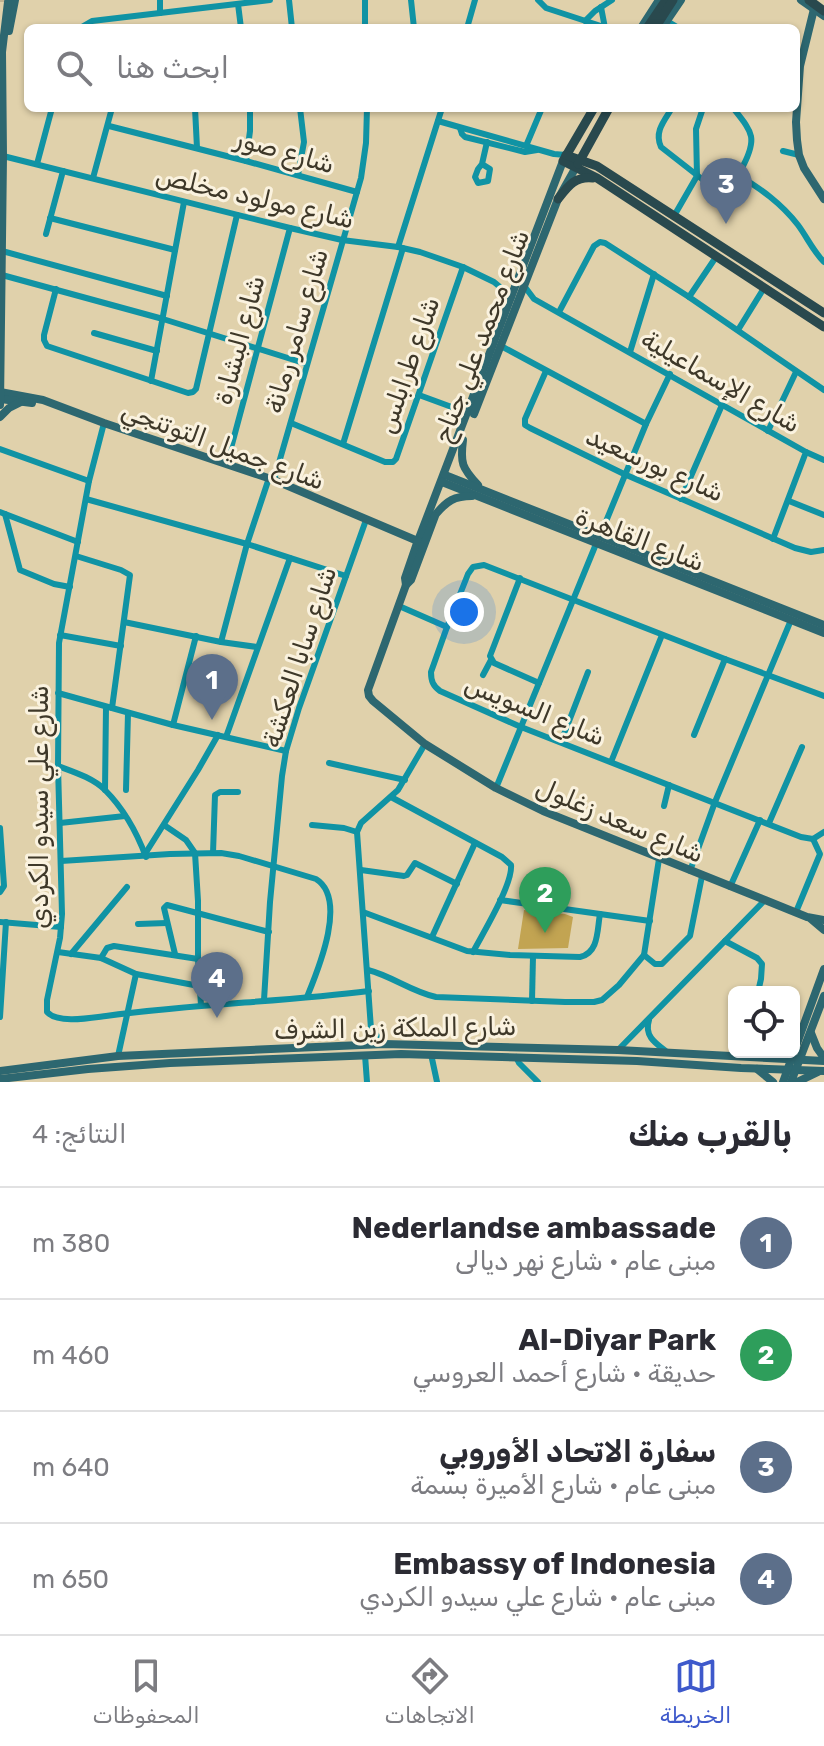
<!DOCTYPE html>
<html lang="ar">
<head>
<meta charset="utf-8">
<style>
  :root { --surface:#fff; --page:#f2f2f3; --text:#2b2b33; --muted:#7c7c81; --line:#e1e1e2; --accent:#3e59cb }
  body { margin:0; font-family:Rubik,"Noto Naskh Arabic",sans-serif; background:var(--page); color:var(--text); direction:rtl }
  .controls { position:absolute; right:24px; bottom:24px; display:grid; overflow:hidden; border-radius:12px; box-shadow:0 2px 6px #0004 }
  .controls button { width:72px; height:72px; display:grid; place-items:center; padding:0; border:0; border-bottom:2px solid var(--line); background:var(--surface); color:var(--text); font:40px sans-serif }
  .you { position:absolute; left:464px; top:612px; width:28px; height:28px; margin:-20px; border:6px solid #fff; border-radius:50%; background:#1a73e8; box-shadow:0 0 0 12px #1a73e833 }
  .badge { display:grid; place-items:center; width:52px; height:52px; border-radius:50%; background:var(--accent); color:#fff; font-size:26px; font-weight:700 }
  .pin { position:absolute; translate:-50% -66px; filter:drop-shadow(0 2px 4px #0008) }
  .pin::after { content:''; position:absolute; top:42px; width:28px; height:24px; background:inherit; clip-path:polygon(0 0,100% 0,50% 100%) }
  .list { margin:0; padding:0; list-style:none }
  h2 { display:flex; justify-content:space-between; align-items:center; height:104px; margin:0; padding:0 32px; font-size:34px }
  h2 small { font-size:26px; font-weight:400; color:var(--muted) }
  .list li { display:grid; grid-template-columns:52px 1fr auto; gap:24px; align-items:center; box-sizing:border-box; height:112px; padding:0 32px; border-top:2px solid var(--line) }
  .list b { display:block; font-size:30px; white-space:nowrap }
  .list p { margin:0; font-size:26px; white-space:nowrap; color:var(--muted) }
  .list em { font-size:26px; font-style:normal; color:var(--muted) }
  .icon { flex:none; width:44px; height:44px; fill:none; stroke:currentColor; stroke-width:2; stroke-linecap:round; stroke-linejoin:round }
  .map { position:relative; flex:none; width:824px; height:1082px; overflow:hidden; direction:ltr }
  .search { position:absolute; background:var(--surface); box-shadow:0 2px 6px #0004; left:24px; right:24px; top:24px; height:88px; display:flex; align-items:center; gap:20px; box-sizing:border-box; padding:0 28px; border-radius:12px; color:var(--muted); font-size:30px }
  .sheet { height:552px; background:var(--surface) }
  nav { display:flex; justify-content:space-around; align-items:center; box-sizing:border-box; height:112px; border-top:2px solid var(--line); background:var(--surface); font-size:22px; color:var(--muted) }
  nav a { display:grid; justify-items:center; gap:4px }
  nav .on { color:var(--accent) }
  .map>svg:first-child { display:block }
  .green { fill:#c2a452 }
  .lines { fill:none; stroke-linecap:round; stroke-linejoin:round }
  .secondary-tunnel { stroke:#c0b291; stroke-width:8; stroke-dasharray:8 4; stroke-linecap:butt }
  .street { stroke:#1093a4; stroke-width:6 }
  .secondary { stroke:#2d6770; stroke-width:8 }
  .primary { stroke:#29494e; stroke-width:9 }
  .labels { text-anchor:middle; stroke-width:6; stroke-linejoin:round; paint-order:stroke }
  .street-label { font-size:26px; fill:#3e3829; stroke:#faf2df }
</style>
</head>
<body>
<div class="map">
<svg width="824" height="1082" viewBox="0 0 824 1082">
  <rect width="100%" height="100%" fill="#e0d1ab"/>
  <polygon class="green" points="524,910 565,914 573,917 568,948 518,949"/>
  <g class="lines">
    <polyline class="secondary-tunnel" points="2,2 2,0"/>
    <g class="street">
      <polyline points="289,0 292,28"/>
      <polyline points="365,0 365,28"/>
      <polyline points="411,0 414,28"/>
      <polyline points="538,0 546,8 607,28"/>
      <polyline points="238,4 241,28"/>
      <polyline points="601,7 605,28"/>
      <polyline points="160,13 160,0"/>
      <polyline points="585,21 595,11 612,0"/>
      <polyline points="667,21 677,27 706,28"/>
      <polyline points="80,28 92,21 270,0"/>
      <polyline points="467,28 475,0"/>
      <polyline points="195,108 197,148"/>
      <path d="M672 108C664 121 654 132 661 147L716 190 725 192C733 185 738 175 743 166 758 137 752 132 733 108"/>
      <polyline points="438,121 554,154 566,155"/>
      <polyline points="109,126 246,161 357,192"/>
      <polyline points="460,128 462,134 465,137 525,152 537,150"/>
      <polyline points="526,146 542,108"/>
      <polyline points="783,151 799,155"/>
      <polyline points="3,156 290,228 342,240 398,247 420,252 463,267 494,282 512,297"/>
      <polyline points="246,161 250,131 250,108"/>
      <polyline points="37,164 52,108"/>
      <polyline points="482,164 490,169 488,181 478,183 475,177 478,169 482,164 487,142"/>
      <polyline points="298,175 304,142 300,108"/>
      <path d="M738 175C761 189 781 203 798 225 807 237 813 251 824 262"/>
      <polyline points="93,178 112,108"/>
      <polyline points="674,216 697,176 696,129 703,108"/>
      <polyline points="50,218 175,250"/>
      <polyline points="46,234 63,171"/>
      <polyline points="398,247 442,108"/>
      <polyline points="2,251 167,296"/>
      <polyline points="2,275 163,319 307,364"/>
      <polyline points="525,287 534,299 806,452 773,539"/>
      <polyline points="56,289 44,335 44,340 47,346 188,393 193,392 196,389 237,215"/>
      <polyline points="689,297 716,257"/>
      <polyline points="559,312 594,246 600,242 605,243 689,297 824,390"/>
      <polyline points="738,330 764,288"/>
      <polyline points="94,333 157,351"/>
      <polyline points="501,346 646,424 600,536"/>
      <polyline points="630,352 654,274"/>
      <polyline points="546,371 525,419 525,425 530,428 624,474 795,548 811,552 824,550"/>
      <polyline points="151,381 184,202"/>
      <polyline points="419,395 468,413"/>
      <path d="M104 423 89 481 59 643 58 766 62 914 60 938 47 1000V1012C58 1024 90 1018 106 1016 193 1004 281 1002 369 991"/>
      <polyline points="291,423 385,462 393,462 396,459 463,267"/>
      <polyline points="646,424 670,374"/>
      <polyline points="768,431 796,372"/>
      <polyline points="343,444 403,248"/>
      <polyline points="0,449 89,481"/>
      <polyline points="806,452 824,460"/>
      <polyline points="227,463 290,228"/>
      <polyline points="274,480 361,178 366,143 367,108"/>
      <polyline points="86,499 247,544 346,576"/>
      <polyline points="681,499 722,405"/>
      <polyline points="789,501 824,515"/>
      <polyline points="0,512 78,542"/>
      <polyline points="5,514 20,570 54,584 70,587"/>
      <polyline points="76,556 121,570 130,575 112,708"/>
      <polyline points="520,578 490,656 494,663 539,683"/>
      <polyline points="399,606 447,627"/>
      <polyline points="124,622 221,642 257,647"/>
      <polyline points="60,635 121,646"/>
      <polyline points="221,642 247,544 269,478"/>
      <polyline points="483,675 491,660"/>
      <polyline points="58,693 173,725 286,751"/>
      <path d="M824 696 725 659 484 565 473 567 468 574 447 627 431 672C431 681 433 686 440 691L521 727 801 837 813 839 824 832"/>
      <polyline points="173,725 196,636"/>
      <polyline points="694,735 725,659"/>
      <polyline points="226,737 290,558"/>
      <polyline points="561,742 588,672"/>
      <polyline points="611,762 662,635"/>
      <polyline points="329,763 405,780"/>
      <path d="M58 766C74 772 93 778 105 790 123 808 137 833 146 857"/>
      <polyline points="496,788 596,544"/>
      <polyline points="105,790 106,707"/>
      <polyline points="126,790 128,713"/>
      <path d="M391 797 502 857 511 865C513 884 483 933 473 952"/>
      <polyline points="664,806 669,785"/>
      <polyline points="60,823 125,816"/>
      <polyline points="769,823 802,747"/>
      <polyline points="164,825 186,840 195,853 198,901 198,959 201,1005"/>
      <polyline points="312,825 344,828 357,832"/>
      <polyline points="0,828 4,886 0,892"/>
      <polyline points="213,853 215,795 220,792 238,792"/>
      <polyline points="145,854 198,770 218,735"/>
      <path d="M61 861 170 854 221 853 239 856 316 879C348 899 318 970 307 997"/>
      <polyline points="361,870 404,876 407,875 415,863 457,884"/>
      <polyline points="690,871 715,802 791,620"/>
      <polyline points="730,887 760,820"/>
      <polyline points="500,900 650,921"/>
      <path d="M363 912 467 951 510 955 580 957C599 953 597 930 600 914"/>
      <polyline points="796,912 820,854 813,839"/>
      <polyline points="0,922 61,927"/>
      <polyline points="138,924 167,923"/>
      <polyline points="432,937 475,843"/>
      <polyline points="725,941 757,958 762,964 761,979 758,992"/>
      <polyline points="58,952 101,958 136,974 199,986"/>
      <polyline points="71,954 127,887"/>
      <polyline points="175,954 164,908 167,905 269,932"/>
      <polyline points="644,955 655,964 662,964 690,936 702,876"/>
      <polyline points="101,958 107,948 114,946 198,959"/>
      <path d="M368 970C392 976 412 992 436 997L565 1002H594L602 1000 619 985 644 955 659 859"/>
      <polyline points="264,1000 270,902 282,776 286,751 299,708 366,520"/>
      <polyline points="532,1001 533,956"/>
      <polyline points="0,1017 6,922"/>
      <path d="M649 1020C644 1036 655 1043 667 1052"/>
      <polyline points="384,1044 371,1029 357,832 361,823 398,790 425,744"/>
      <polyline points="618,1050 765,900"/>
      <polyline points="431,1054 437,1082"/>
      <polyline points="365,1055 367,1082"/>
      <polyline points="118,1056 136,974"/>
      <polyline points="516,1057 519,1063 538,1082"/>
    </g>
    <g class="secondary">
      <polyline points="801,0 824,16"/>
      <polyline points="814,9 800,66 796,122 797,140 799,155 804,168 824,199"/>
      <polyline points="641,28 659,0"/>
      <polyline points="662,28 681,0"/>
      <polyline points="9,31 15,0"/>
      <polyline points="563,161 416,546 405,578 406,585 368,690 369,696 373,701 425,744 496,788 543,811 765,900 807,917 824,920"/>
      <polyline points="0,392 43,400 104,423 274,480 420,542"/>
      <polyline points="0,399 32,403"/>
      <polyline points="0,405 3,156 2,52 8,2"/>
      <polyline points="474,414 558,199 576,167"/>
      <polyline points="0,417 9,408 21,402"/>
      <path d="M463 440C460 463 462 468 478 485"/>
      <polyline points="445,475 824,625"/>
      <polyline points="442,482 824,633"/>
      <path d="M436 514C447 501 454 496 472 496"/>
      <polyline points="406,585 411,580 435,516"/>
      <polyline points="811,919 824,930"/>
      <polyline points="811,1033 817,1048 824,1058"/>
      <polyline points="757,1069 773,1082"/>
      <polyline points="0,1071 118,1056 384,1044 618,1050 824,1061"/>
      <polyline points="0,1079 88,1069 170,1063 401,1054 637,1061 741,1068 824,1071"/>
      <polyline points="783,1082 824,969"/>
      <polyline points="791,1082 824,996"/>
      <polyline points="797,1082 818,1072"/>
    </g>
    <g class="primary">
      <polyline points="809,0 824,11"/>
      <polyline points="647,28 666,0"/>
      <polyline points="655,28 673,0"/>
      <polyline points="594,108 563,161 597,178 824,327"/>
      <polyline points="566,155 597,166 824,313"/>
      <polyline points="578,164 609,108"/>
      <path d="M558 199C568 186 575 176 593 178"/>
    </g>
  </g>
  <g class="labels">
    <g class="street-label">
      <text transform="translate(285 151) rotate(16)" y="9">شارع صور</text>
      <text transform="translate(255 197) rotate(13)" y="9">شارع مولود مخلص</text>
      <text transform="translate(296 331) rotate(-74)" y="9">شارع سامر رمانة</text>
      <text transform="translate(481 336) rotate(-69)" y="9">شارع محمد علي جناح</text>
      <text transform="translate(239 340) rotate(-75)" y="9">شارع البشارة</text>
      <text transform="translate(408 365) rotate(-71)" y="9">شارع طرابلس</text>
      <text transform="translate(721 381) rotate(30)" y="9">شارع الإسماعيلية</text>
      <text transform="translate(223 445) rotate(20)" y="9">شارع جميل التوتنجي</text>
      <text transform="translate(655 464) rotate(24)" y="9">شارع بورسعيد</text>
      <text transform="translate(640 539) rotate(21)" y="9">شارع القاهرة</text>
      <text transform="translate(299 657) rotate(-72)" y="9">شارع سابا العكشة</text>
      <text transform="translate(535 710) rotate(22)" y="9">شارع السويس</text>
      <text transform="translate(39 807) rotate(-90)" y="9">شارع علي سيدو الكردي</text>
      <text transform="translate(620 820) rotate(23)" y="9">شارع سعد زغلول</text>
      <text transform="translate(395 1028) rotate(-1)" y="9">شارع الملكة زين الشرف</text>
    </g>
  </g>
</svg>
<div class="controls">
<button><svg class="icon" aria-label="locate" viewBox="0 0 24 24"><circle cx="12" cy="12" r="6"/><path d="M12 2v4M12 18v4M2 12h4M18 12h4"/></svg></button>
</div>
<div class="you"></div>
<div class="pin badge" style="left:212px;top:720px;background:#5c6f8a">1</div>
<div class="pin badge" style="left:545px;top:933px;background:#2e9e5b">2</div>
<div class="pin badge" style="left:726px;top:224px;background:#5c6f8a">3</div>
<div class="pin badge" style="left:217px;top:1018px;background:#5c6f8a">4</div>
<div class="search"><svg class="icon" aria-label="search" viewBox="0 0 24 24"><circle cx="10" cy="10" r="6"/><path d="M15 15l6 6"/></svg>ابحث هنا</div>
</div>
<section class="sheet">
<h2>بالقرب منك<small>النتائج: 4</small></h2>
<ul class="list">
<li><span class="badge" style="background:#5c6f8a">1</span><div><b>Nederlandse ambassade</b><p>مبنى عام · شارع نهر ديالى</p></div><em>380 m</em></li>
<li><span class="badge" style="background:#2e9e5b">2</span><div><b>Al-Diyar Park</b><p>حديقة · شارع أحمد العروسي</p></div><em>460 m</em></li>
<li><span class="badge" style="background:#5c6f8a">3</span><div><b>سفارة الاتحاد الأوروبي</b><p>مبنى عام · شارع الأميرة بسمة</p></div><em>640 m</em></li>
<li><span class="badge" style="background:#5c6f8a">4</span><div><b>Embassy of Indonesia</b><p>مبنى عام · شارع علي سيدو الكردي</p></div><em>650 m</em></li>
</ul>
</section>
<nav>
<a class="on"><svg class="icon" aria-label="map" viewBox="0 0 24 24"><path d="M3 6l6-2 6 2 6-2v14l-6 2-6-2-6 2zM9 4v14M15 6v14"/></svg>الخريطة</a>
<a><svg class="icon" aria-label="directions" viewBox="0 0 24 24"><path d="M12 3l9 9-9 9-9-9zM9 14v-3h6M13 9l2 2-2 2"/></svg>الاتجاهات</a>
<a><svg class="icon" aria-label="saved" viewBox="0 0 24 24"><path d="M7 4h10v16l-5-4-5 4z"/></svg>المحفوظات</a>
</nav>
</body>
</html>
